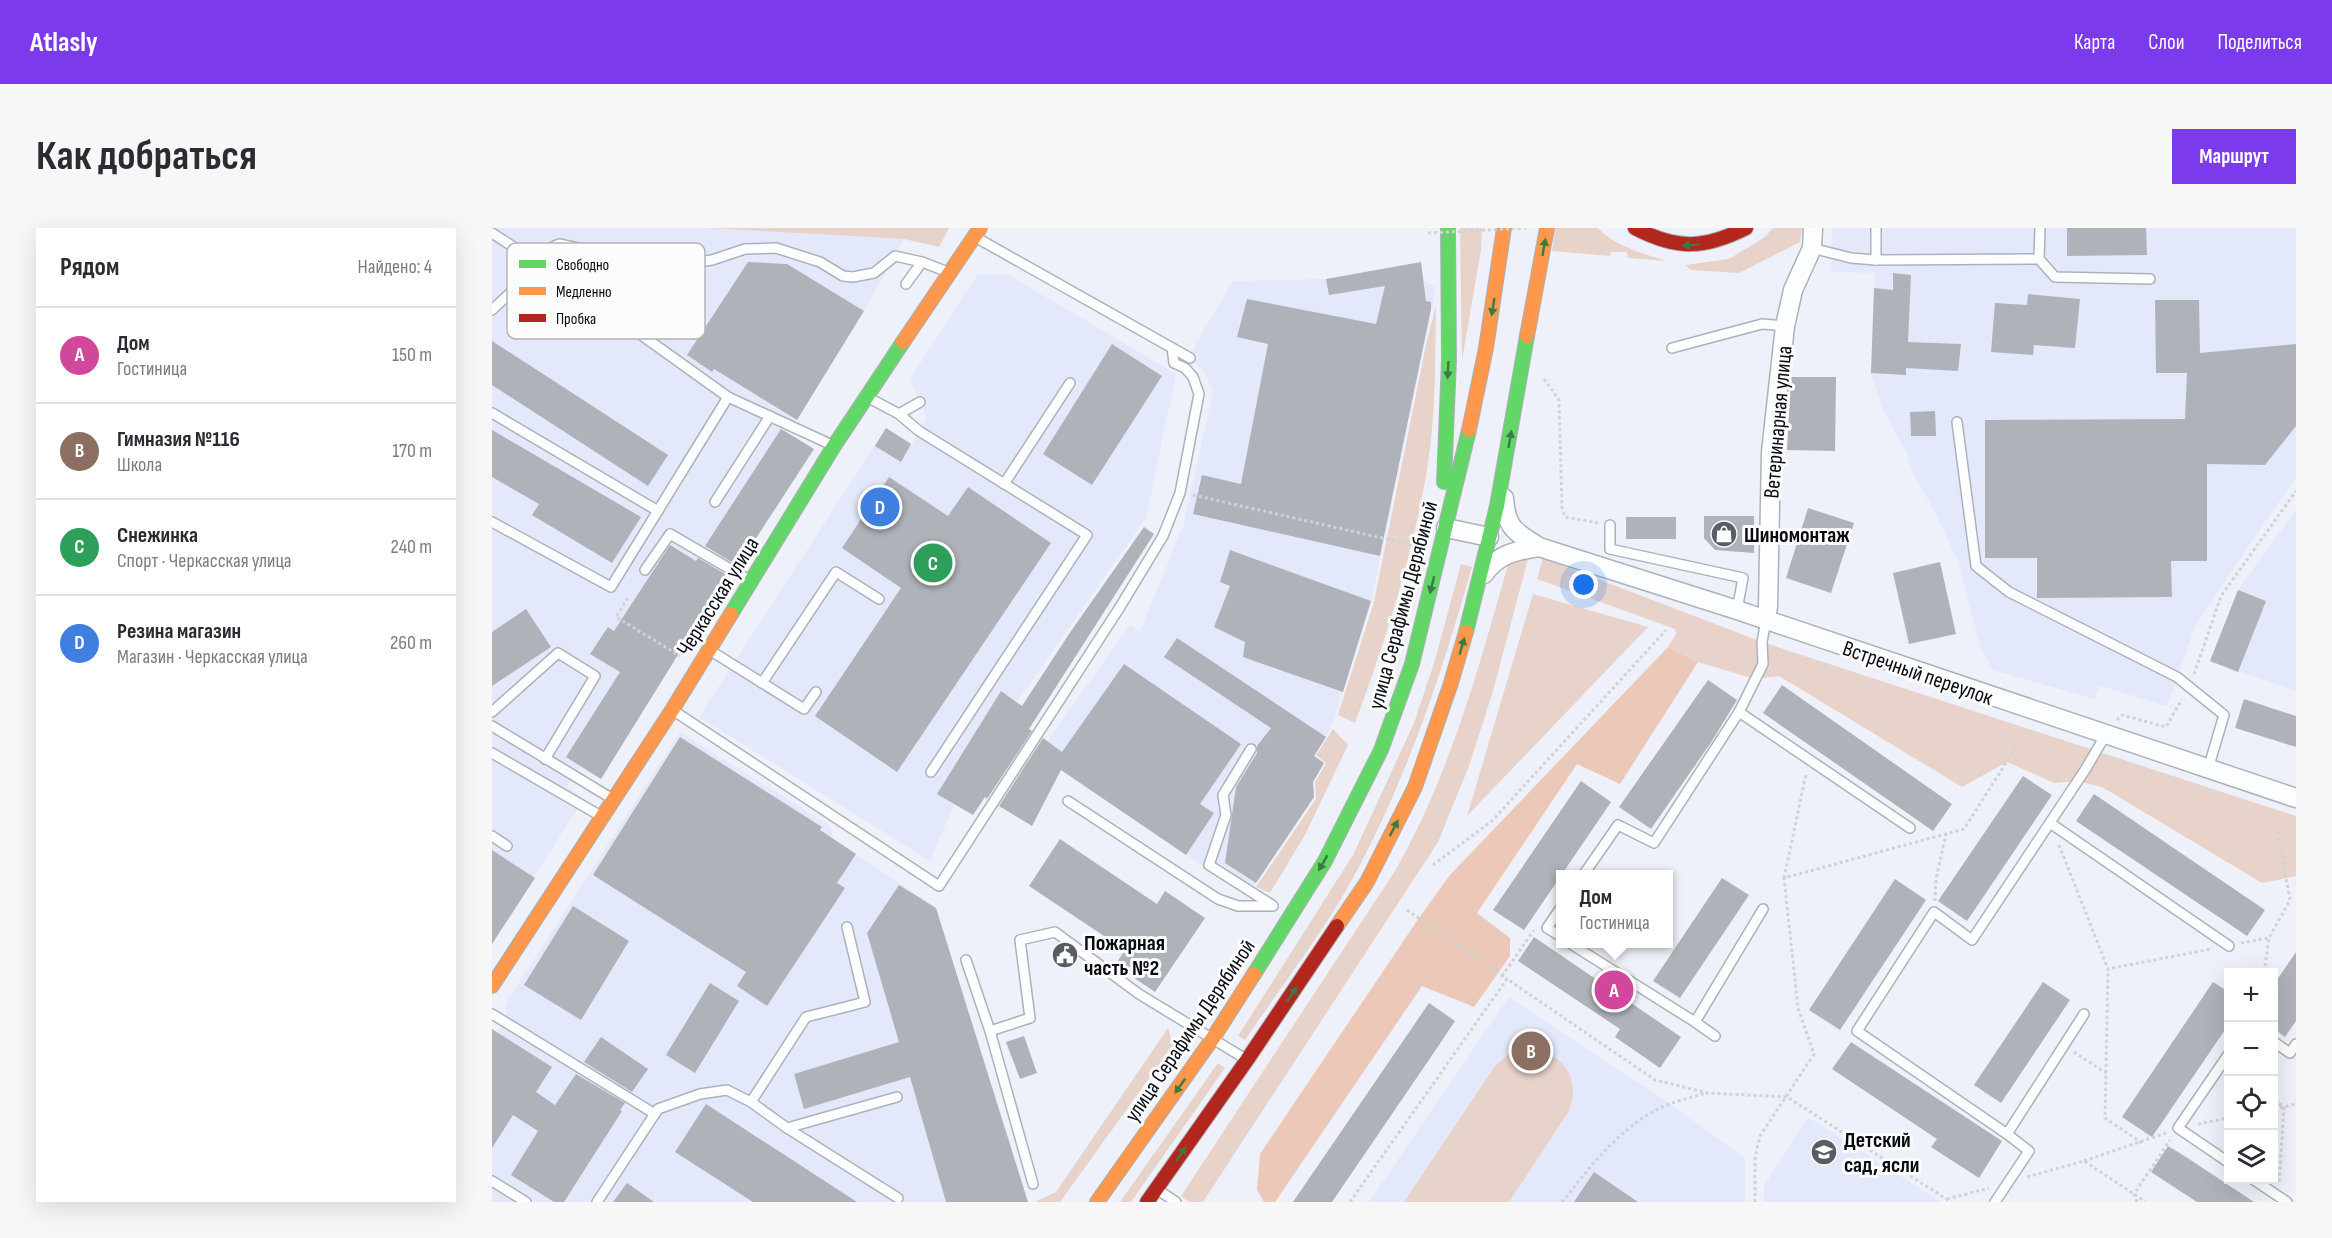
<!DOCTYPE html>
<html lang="ru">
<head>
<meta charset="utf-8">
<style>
  :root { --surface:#fff; --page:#f7f7f7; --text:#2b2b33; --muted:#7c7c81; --line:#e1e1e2; --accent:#7c3aed }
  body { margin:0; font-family:"Sofia Sans Condensed",sans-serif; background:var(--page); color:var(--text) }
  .controls { position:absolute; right:18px; bottom:18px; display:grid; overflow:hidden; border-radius:0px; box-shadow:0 6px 24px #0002 }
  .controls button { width:54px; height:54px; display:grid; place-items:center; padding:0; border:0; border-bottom:2px solid var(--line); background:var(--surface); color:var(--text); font:30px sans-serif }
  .you { position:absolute; left:1092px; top:357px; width:21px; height:21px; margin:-15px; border:4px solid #fff; border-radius:50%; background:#1a73e8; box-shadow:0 0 0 9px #1a73e833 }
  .badge { display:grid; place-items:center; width:39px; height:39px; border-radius:50%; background:var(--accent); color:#fff; font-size:20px; font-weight:700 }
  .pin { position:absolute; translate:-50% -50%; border:3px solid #fff; box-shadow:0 2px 6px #0006 }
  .popup { position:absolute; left:1064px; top:642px; width:117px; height:78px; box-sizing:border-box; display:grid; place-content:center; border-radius:0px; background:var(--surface); filter:drop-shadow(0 2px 4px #0005); font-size:20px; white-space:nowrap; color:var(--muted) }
  .popup b { font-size:22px; color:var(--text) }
  .popup::after { content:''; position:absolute; left:50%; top:100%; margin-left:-12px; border:12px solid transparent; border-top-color:var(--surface) }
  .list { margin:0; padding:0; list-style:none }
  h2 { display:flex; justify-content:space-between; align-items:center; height:78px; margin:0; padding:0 24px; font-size:26px }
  h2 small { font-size:20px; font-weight:400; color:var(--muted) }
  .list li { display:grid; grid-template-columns:39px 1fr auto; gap:18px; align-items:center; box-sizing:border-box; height:96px; padding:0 24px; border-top:2px solid var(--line) }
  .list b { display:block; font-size:22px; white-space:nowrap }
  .list p { margin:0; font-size:20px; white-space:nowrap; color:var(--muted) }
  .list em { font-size:20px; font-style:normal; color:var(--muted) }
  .icon { flex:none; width:33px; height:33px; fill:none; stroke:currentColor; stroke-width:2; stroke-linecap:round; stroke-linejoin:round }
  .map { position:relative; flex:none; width:1804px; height:974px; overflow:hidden; border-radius:0px }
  header { display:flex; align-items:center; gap:36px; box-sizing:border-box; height:84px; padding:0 30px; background:var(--accent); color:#fff }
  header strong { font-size:28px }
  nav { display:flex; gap:33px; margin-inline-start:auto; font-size:21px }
  .intro { display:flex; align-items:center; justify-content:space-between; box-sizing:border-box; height:144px; padding:0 36px }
  h1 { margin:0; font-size:42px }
  .button { padding:15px 27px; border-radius:0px; background:var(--accent); color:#fff; font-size:21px; font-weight:700 }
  main { display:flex; gap:36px; padding:0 36px }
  aside { flex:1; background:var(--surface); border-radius:0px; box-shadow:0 6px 24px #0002 }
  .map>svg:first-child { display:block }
  .built { fill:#e3e9fb }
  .green { fill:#e8d3cb }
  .forest { fill:#ebc8b8 }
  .building { fill:#b0b2ba }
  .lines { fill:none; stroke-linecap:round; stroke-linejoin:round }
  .lane-casing { stroke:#aeb1b9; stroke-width:12 }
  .street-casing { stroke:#aeb1b9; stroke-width:21 }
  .fast-casing { stroke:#aeb1b9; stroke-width:16 }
  .slow-casing { stroke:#aeb1b9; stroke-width:16 }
  .jam-casing { stroke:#aeb1b9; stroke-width:16 }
  .path { stroke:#d1d2d4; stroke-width:3; stroke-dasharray:3 3; stroke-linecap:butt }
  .lane { stroke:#fcfdfe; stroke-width:9 }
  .street { stroke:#fcfdfe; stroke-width:18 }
  .fast { stroke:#63d668; stroke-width:14 }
  .slow { stroke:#ff974d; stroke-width:14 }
  .jam { stroke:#b3261e; stroke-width:14 }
  .path-bridge { stroke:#d1d2d4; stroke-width:3; stroke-dasharray:3 3; stroke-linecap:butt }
  .oneway { fill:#3a7b42 }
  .labels { text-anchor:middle; stroke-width:6; stroke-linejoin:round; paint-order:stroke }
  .street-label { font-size:22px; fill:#090b13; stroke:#fcfcfc }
  .poi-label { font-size:22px; font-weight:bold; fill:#090b13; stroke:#fcfcfc; text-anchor:start }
  .key { fill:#fcfcfc; stroke:#b3b4b6; stroke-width:1.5 }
  .key-label { font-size:16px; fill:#090b13 }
</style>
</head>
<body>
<header>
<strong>Atlasly</strong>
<nav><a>Карта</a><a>Слои</a><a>Поделиться</a></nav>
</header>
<div class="intro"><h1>Как добраться</h1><a class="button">Маршрут</a></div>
<main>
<aside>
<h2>Рядом<small>Найдено: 4</small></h2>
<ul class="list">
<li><span class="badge" style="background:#d1479c">A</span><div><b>Дом</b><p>Гостиница</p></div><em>150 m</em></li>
<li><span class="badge" style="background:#8d6e63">B</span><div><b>Гимназия №116</b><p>Школа</p></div><em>170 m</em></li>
<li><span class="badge" style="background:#2e9e5b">C</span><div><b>Снежинка</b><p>Спорт · Черкасская улица</p></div><em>240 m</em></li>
<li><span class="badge" style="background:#3f7fe0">D</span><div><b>Резина магазин</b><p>Магазин · Черкасская улица</p></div><em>260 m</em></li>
</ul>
</aside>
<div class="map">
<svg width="1804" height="974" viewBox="0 0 1804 974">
  <rect width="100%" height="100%" fill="#eef1f9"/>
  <g class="built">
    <polygon points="0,0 216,0 412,11 372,83 296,204 322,221 235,352 237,354 191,427 187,425 186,427 109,551 89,539 74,559 92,570 0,716"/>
    <polygon points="1340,0 1804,0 1804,249 1704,396 1675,478 1608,458 1602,471 1501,442 1489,422 1466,333 1441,280 1419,242 1415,226 1390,179 1379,145 1383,45 1339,44"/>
    <polygon points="929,34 931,52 944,60 879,373 841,493 834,509 822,528 832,535 821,554 822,569 764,655 755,661 736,655 546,526 638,397 648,403 691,298 721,163 712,144 698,130 703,117 741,53 834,51"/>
    <polygon points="486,46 517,47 684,146 654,290 525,474 462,577 438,633 207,489 394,200 420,216 435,190 418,151"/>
    <polygon points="1804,282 1804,463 1718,433 1746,362"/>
    <polygon points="188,504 337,597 342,611 444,680 534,968 531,974 0,974 0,811 12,793 15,782 13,777"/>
    <polygon points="1017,769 1178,876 1253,930 1253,974 877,974"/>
    <polygon points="1316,889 1449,974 1272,974 1272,958"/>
  </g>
  <g class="green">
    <polygon points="216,0 457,0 447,19 412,11"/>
    <polygon points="968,0 990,0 989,22 970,132"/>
    <path d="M1063 0H1106C1123 19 1151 25 1174 33L1136 30 1135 24H1119L1118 28 1060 23Z"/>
    <polygon points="1281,0 1310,0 1308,14 1247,45 1199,42 1193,37 1237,31 1273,9"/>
    <path d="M944 78C943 132 944 188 935 242 920 329 894 412 863 495L846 487 882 374 934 117Z"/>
    <polygon points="1051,330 1270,414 1804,588 1804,648 1770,655 1610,559 1586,553 1562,555 1515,534 1470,559 1287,448 1263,451 1206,434 1176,419 1184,406 1183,401 1045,351"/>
    <path d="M1036 331 1001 463 977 538 946 614 711 974H697L689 968 903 643C958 547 987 439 1017 333Z"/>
    <path d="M969 336 980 339C951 440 919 539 870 633 838 696 793 753 753 812L746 808 861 627 880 586 922 495 943 432Z"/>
    <polygon points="1041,366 1156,399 975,588"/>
    <polygon points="841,501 856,517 813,607 778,665 764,659 824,571 823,554 834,535 824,527"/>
    <polygon points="676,800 681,817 568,974 543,974 564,964"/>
    <path d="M1037 821C1072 825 1089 850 1077 883L1017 974H912L1003 838 1018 825Z"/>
    <polygon points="726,835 733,840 639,974 628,974"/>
  </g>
  <polygon class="forest" points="1176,419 1206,434 1128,556 1085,536 985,685 1018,710 1018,728 982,779 930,758 783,974 772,974 765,962 768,926 927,690 958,647"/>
  <g class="building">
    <polygon points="1575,0 1654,0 1655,27 1575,28"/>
    <polygon points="256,34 295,36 372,83 305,192 222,141 220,144 195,127"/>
    <polygon points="929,34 934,73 939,74 939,81 888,328 701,286 710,247 749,256 776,116 745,109 755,71 884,96 893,58 837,67 834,51"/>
    <polygon points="1401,45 1419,47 1416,114 1469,116 1466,143 1414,140 1414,147 1379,145 1382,60 1401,62"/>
    <polygon points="1536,66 1588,71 1583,120 1542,117 1541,127 1499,124 1503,75 1535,77"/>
    <polygon points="1663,72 1707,72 1708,125 1804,116 1804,198 1773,237 1715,236 1715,333 1679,333 1680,369 1545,370 1545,330 1493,330 1493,192 1693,191 1695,145 1664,145"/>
    <polygon points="0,113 176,227 156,258 0,157"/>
    <polygon points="620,116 670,148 600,257 551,226"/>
    <polygon points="1299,149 1344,149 1343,223 1295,222"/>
    <polygon points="1443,183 1444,208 1419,208 1418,184"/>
    <polygon points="394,200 419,216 409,234 383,218"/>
    <polygon points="289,201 322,221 246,338 213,318"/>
    <polygon points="0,202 149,289 120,335 40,287 47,276 0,249"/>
    <polygon points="397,249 456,288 476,259 559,315 405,544 323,488 409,360 350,320"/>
    <polygon points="1316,280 1362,295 1339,365 1294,350"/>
    <polygon points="1212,288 1262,288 1262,325 1223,322 1212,310"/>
    <rect x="1134" y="289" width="50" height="22"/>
    <polygon points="652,299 662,306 537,501 540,503 495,571 493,569 481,587 445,566 509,463 530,478 577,406"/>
    <polygon points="178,317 204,333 206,330 238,349 191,427 187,425 109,551 74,529 128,444 98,426 116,399 122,403"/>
    <polygon points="738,322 879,373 851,464 751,429 753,414 722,399 738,358 728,354"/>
    <polygon points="1448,334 1464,406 1417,416 1401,345"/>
    <polygon points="1746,362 1774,373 1746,444 1718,433"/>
    <polygon points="34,381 59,419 0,458 0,404"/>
    <polygon points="685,410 834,509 822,528 832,535 821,554 822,569 764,655 733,635 744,559 765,525 765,518 779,500 672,429"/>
    <polygon points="632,436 749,516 708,576 722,585 694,627 569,542 540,598 507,578 551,510 570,524"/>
    <polygon points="1216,452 1245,472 1220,513 1159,601 1127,579"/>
    <polygon points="1290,457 1460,576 1441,603 1271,485"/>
    <polygon points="1752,471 1804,488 1804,519 1743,500"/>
    <polygon points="188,509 330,599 328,602 364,626 345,655 353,660 275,778 245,758 254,744 101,647"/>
    <polygon points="1531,548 1560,567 1475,693 1446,673"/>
    <polygon points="1089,553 1119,574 1032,702 1001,682"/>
    <polygon points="1602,566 1773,682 1755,708 1584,593"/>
    <polygon points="568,611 665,676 673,663 713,690 663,764 623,737 633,722 537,658"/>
    <polygon points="0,622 43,650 0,716"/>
    <polygon points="1230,650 1257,667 1188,770 1161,753"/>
    <polygon points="1403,651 1434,672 1348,802 1317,782"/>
    <polygon points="407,657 444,680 536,974 454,974 418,849 312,881 302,846 407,814 375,705"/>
    <polygon points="81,678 137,713 89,792 32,757"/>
    <polygon points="1042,709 1189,809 1168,840 1123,809 1128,801 1026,733"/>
    <polygon points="1804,724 1804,793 1793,809 1782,801 1782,756"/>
    <polygon points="1551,754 1578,772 1509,875 1482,857"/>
    <polygon points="1721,754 1737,764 1737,796 1660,909 1630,889"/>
    <polygon points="218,755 247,773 203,845 174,827"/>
    <polygon points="937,775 963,793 945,820 840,974 801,974"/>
    <polygon points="0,801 60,839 44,864 63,877 84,846 133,875 128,882 130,883 72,974 62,974 19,947 46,903 21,887 0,920"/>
    <polygon points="532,808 545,845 528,851 514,814"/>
    <polygon points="109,809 156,841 140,864 92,834"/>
    <polygon points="1359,814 1510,913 1487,950 1439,919 1445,911 1340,841"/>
    <polygon points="214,876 365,974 261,974 183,924"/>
    <polygon points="1676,918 1694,929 1762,974 1705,974 1659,944"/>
    <polygon points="1102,944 1146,974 1082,974"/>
    <polygon points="135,955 162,974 121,974"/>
  </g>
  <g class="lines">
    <defs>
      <g id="lane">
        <polyline points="1384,0 1384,32"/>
        <polyline points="0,5 67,48 236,169 340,217"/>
        <polyline points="485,10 698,130"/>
        <polyline points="1320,20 1359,30 1384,32 1547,31 1563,49 1658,51"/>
        <polyline points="1547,31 1548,0"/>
        <polyline points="414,56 430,34"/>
        <polyline points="0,82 49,36 56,21 67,16 165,36 186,37 220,32 253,21 284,20 328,34 351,48 361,49 382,45 403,28 430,34 456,44"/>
        <polyline points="1180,120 1270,96 1293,98"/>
        <polyline points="377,170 407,186 427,203 595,307 439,544"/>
        <polyline points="0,185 166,283"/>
        <polyline points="407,186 428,174"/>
        <polyline points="1465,194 1484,338 1517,364 1685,449 1732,487 1716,541"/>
        <polyline points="512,256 578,155"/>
        <polyline points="223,274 278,188"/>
        <polyline points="0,294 119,359 236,169"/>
        <polyline points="1118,297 1118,321 1251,350 1245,382"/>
        <polyline points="153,342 178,306 257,352"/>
        <polyline points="219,423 312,481 324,464"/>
        <polyline points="270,455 344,344 387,371"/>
        <polyline points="182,483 447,658 628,379 671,308 688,265 707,166 701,149 693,140 682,135 680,120"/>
        <polyline points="0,484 66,425 103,448 53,531"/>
        <polyline points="1247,484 1418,600"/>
        <polyline points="0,498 119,570"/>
        <polyline points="759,521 731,567 734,587 717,637 780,677"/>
        <polyline points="0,525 107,587"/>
        <polyline points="576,573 726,671 746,678 781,678"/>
        <polyline points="1558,595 1737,718"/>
        <polyline points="0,608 15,618"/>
        <polyline points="1092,646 1126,597 1162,615 1247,484 1271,436 1270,414 1274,392"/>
        <polyline points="1068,681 1055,700 1068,708"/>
        <polyline points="1079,716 1203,794 1271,681"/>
        <polyline points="474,732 498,803 541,956"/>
        <polyline points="0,786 163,886"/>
        <polyline points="1592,786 1515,906 1365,803 1442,684 1480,712 1593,542 1613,508"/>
        <polyline points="1203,794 1223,808"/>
        <polyline points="498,803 538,790 528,712 563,704 647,766 752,830"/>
        <polyline points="1782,814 1798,825 1804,816"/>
        <polyline points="1736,827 1686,900 1736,934"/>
        <polyline points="259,874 314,789 373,774 355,699"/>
        <polyline points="295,900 405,869"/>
        <polyline points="1762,952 1795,974"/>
        <polyline points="0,953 34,974"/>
        <polyline points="669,964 684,974"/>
        <polyline points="105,974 166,881 208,866 235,862 259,874 295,900 406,970"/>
        <polyline points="1503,974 1537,923 1515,906"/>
      </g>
      <g id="street">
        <path d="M1012 270C1014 300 1023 304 1047 319L1245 382 1804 570"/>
        <polyline points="954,300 997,309"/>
        <path d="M992 346C1007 325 1024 323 1047 319"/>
        <polyline points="1274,392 1276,378 1279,224 1293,98 1301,62 1320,20 1321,0"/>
      </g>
      <g id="fast">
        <polyline points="952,254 957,132 956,0"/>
        <polyline points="239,386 342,218 411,114"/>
        <polyline points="974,404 1005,278 1035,108"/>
        <polyline points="762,746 833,633 889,522 920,436 977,202"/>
      </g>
      <g id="slow">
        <polyline points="1035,108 1055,0"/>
        <polyline points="411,114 488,0"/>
        <polyline points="977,202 994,120 1012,0"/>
        <polyline points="845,698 875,654 923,559 958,458 974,404"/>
        <polyline points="0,758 180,482 239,386"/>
        <polyline points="605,974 721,810 762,746"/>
      </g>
      <g id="jam">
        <path d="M1143 0C1185 22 1212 21 1254 0"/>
        <polyline points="655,974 755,832 845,698"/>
      </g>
    </defs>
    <use href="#lane" class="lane-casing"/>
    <use href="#street" class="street-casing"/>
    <use href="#fast" class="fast-casing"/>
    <use href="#slow" class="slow-casing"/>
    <use href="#jam" class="jam-casing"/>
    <g class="path">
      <polyline points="1052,151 1067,172 1070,280 1073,289 1106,295"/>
      <polyline points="701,267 925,318"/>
      <polyline points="136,370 124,389 188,428"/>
      <polyline points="1702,446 1729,368 1804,263"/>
      <polyline points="1625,492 1630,487 1674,499 1690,471"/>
      <polyline points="1567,617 1616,741"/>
      <polyline points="941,637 1000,593 1174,402"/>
      <polyline points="1292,650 1314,546"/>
      <polyline points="1443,673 1444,651 1454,606"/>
      <polyline points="915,682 1015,751"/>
      <polyline points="1749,715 1777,710 1798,672 1785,600"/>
      <polyline points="1772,744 1777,711"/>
      <polyline points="1010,748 1042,702"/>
      <polyline points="1582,824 1614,845"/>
      <polyline points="1782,872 1792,879 1787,954"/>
      <polyline points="1782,881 1804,876"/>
      <polyline points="1706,896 1736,890"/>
      <polyline points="1650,915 1613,890 1616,741 1719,721"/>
      <polyline points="1592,933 1674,905"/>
      <polyline points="1535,949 1592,933 1654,974"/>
      <polyline points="1455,971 1497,960"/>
      <polyline points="858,974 1015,751 1163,852 1216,865 1295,869 1459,974"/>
      <path d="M1070 974C1099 938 1127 900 1170 879 1184 873 1200 869 1215 865"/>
      <polyline points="1263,974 1263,930 1268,908 1322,826 1306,780 1292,650 1472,601 1524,519"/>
      <polyline points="1645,974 1642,966 1678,912"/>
    </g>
    <use href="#lane" class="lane"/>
    <use href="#street" class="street"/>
    <use href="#fast" class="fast"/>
    <use href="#slow" class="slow"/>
    <use href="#jam" class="jam"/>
    <polyline class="path-bridge" points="936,5 1034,0"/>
  </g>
  <defs><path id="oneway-solid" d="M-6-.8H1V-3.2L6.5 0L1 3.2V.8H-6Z" transform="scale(1.5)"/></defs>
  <g class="oneway">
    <use href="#oneway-solid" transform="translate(1199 17) rotate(176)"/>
    <use href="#oneway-solid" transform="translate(1052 19) rotate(-80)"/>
    <use href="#oneway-solid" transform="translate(1001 79) rotate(99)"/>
    <use href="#oneway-solid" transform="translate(956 142) rotate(93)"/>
    <use href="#oneway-solid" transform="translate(1018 211) rotate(-80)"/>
    <use href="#oneway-solid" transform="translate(940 357) rotate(104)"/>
    <use href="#oneway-solid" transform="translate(970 418) rotate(-74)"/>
    <use href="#oneway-solid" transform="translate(902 600) rotate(-63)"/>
    <use href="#oneway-solid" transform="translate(831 635) rotate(120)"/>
    <use href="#oneway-solid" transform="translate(800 766) rotate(-56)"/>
    <use href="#oneway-solid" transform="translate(688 858) rotate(125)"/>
    <use href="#oneway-solid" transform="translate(689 926) rotate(-55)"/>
  </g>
  <defs>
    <symbol id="shop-disc" viewBox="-11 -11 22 22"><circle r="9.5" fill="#595c64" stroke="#fcfcfc"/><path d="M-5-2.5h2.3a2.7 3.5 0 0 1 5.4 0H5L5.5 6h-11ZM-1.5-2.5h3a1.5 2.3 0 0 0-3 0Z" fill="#fff"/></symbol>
    <symbol id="civic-disc" viewBox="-11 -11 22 22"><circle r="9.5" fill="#595c64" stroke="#fcfcfc"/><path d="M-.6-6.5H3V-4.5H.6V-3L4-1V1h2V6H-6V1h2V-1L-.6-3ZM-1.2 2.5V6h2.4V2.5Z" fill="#fff"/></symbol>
    <symbol id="school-disc" viewBox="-11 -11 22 22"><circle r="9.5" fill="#595c64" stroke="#fcfcfc"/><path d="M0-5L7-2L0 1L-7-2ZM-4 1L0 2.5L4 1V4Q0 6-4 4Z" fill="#fff"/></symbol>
  </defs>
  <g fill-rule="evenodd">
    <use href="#shop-disc" x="1217" y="291" width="30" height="30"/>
    <use href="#civic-disc" x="558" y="712" width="30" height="30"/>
    <use href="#school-disc" x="1317" y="909" width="30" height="30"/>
  </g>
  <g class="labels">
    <g class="street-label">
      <text transform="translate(1285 194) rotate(-85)" y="8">Ветеринарная улица</text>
      <text transform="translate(225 368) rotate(-58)" y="8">Черкасская улица</text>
      <text transform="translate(910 377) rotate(-75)" y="8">улица Серафимы Дерябиной</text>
      <text transform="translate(1426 444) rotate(19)" y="8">Встречный переулок</text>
      <text transform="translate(697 802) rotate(-56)" y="8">улица Серафимы Дерябиной</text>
    </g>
    <g class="poi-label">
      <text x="1252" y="314">Шиномонтаж</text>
      <text x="592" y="722">Пожарная<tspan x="592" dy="25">часть №2</tspan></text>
      <text x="1352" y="919">Детский<tspan x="1352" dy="25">сад, ясли</tspan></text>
    </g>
  </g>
  <rect x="15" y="15" width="198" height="96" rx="9" class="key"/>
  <rect x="27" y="32" width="27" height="8" fill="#63d668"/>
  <rect x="27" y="59" width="27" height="8" fill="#ff974d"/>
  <rect x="27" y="86" width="27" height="8" fill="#b3261e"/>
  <g class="key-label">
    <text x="64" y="42">Свободно</text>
    <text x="64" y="69">Медленно</text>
    <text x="64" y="96">Пробка</text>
  </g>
</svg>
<div class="controls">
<button>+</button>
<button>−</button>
<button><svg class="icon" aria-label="locate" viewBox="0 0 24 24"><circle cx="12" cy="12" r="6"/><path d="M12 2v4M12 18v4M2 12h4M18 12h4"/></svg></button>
<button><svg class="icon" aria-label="layers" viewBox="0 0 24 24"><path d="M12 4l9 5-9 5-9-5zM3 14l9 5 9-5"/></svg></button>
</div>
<div class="you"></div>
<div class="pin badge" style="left:1122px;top:762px;background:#d1479c">A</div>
<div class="popup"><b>Дом</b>Гостиница</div>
<div class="pin badge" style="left:1039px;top:823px;background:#8d6e63">B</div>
<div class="pin badge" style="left:441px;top:335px;background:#2e9e5b">C</div>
<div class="pin badge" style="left:388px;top:279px;background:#3f7fe0">D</div>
</div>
</main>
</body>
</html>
